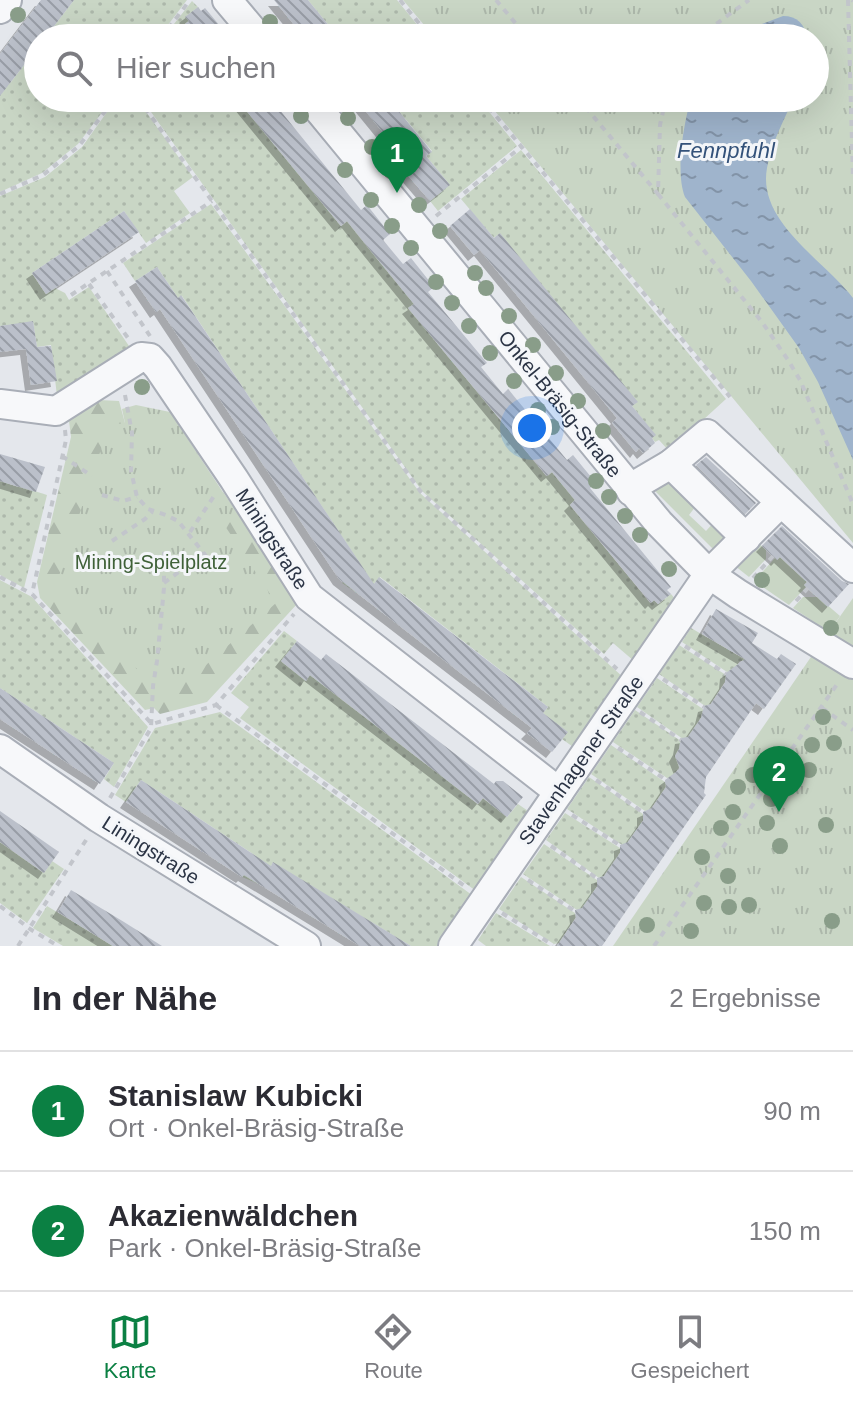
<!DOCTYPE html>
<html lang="de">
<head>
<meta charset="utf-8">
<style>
  :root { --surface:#fff; --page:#f7f7f7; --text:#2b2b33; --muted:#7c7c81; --line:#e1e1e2; --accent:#0b8043 }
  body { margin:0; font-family:Arial,sans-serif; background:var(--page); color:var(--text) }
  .you { position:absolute; left:532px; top:428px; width:28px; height:28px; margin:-20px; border:6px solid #fff; border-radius:50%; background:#1a73e8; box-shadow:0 0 0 12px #1a73e833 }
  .badge { display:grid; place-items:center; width:52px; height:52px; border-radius:50%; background:var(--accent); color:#fff; font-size:26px; font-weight:700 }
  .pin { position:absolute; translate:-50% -66px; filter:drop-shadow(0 2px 4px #0008) }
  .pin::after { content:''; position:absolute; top:42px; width:28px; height:24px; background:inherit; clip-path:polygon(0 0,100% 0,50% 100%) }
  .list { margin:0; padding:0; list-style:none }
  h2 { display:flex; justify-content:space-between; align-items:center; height:104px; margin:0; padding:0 32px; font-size:34px }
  h2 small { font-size:26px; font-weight:400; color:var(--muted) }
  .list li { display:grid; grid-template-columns:52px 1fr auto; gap:24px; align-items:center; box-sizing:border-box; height:120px; padding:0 32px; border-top:2px solid var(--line) }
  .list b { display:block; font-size:30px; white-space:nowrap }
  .list p { margin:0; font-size:26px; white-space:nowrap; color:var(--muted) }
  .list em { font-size:26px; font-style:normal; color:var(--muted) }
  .icon { flex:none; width:44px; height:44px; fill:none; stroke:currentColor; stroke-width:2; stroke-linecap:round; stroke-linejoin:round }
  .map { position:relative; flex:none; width:853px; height:946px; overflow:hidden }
  .search { position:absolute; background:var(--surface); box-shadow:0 8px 32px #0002; left:24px; right:24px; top:24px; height:88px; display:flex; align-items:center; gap:20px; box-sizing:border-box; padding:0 28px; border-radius:44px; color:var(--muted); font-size:30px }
  .sheet { height:344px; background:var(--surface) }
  nav { display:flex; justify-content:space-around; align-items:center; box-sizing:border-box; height:112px; border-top:2px solid var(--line); background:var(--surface); font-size:22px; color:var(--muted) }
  nav a { display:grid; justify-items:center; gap:4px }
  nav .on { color:var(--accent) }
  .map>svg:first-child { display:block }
  .grass { fill:#c9d6c5 }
  .forest { fill:url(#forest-firs) }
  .park { fill:url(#park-tufts) }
  .garden { fill:url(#garden-dots) }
  .water { fill:url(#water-ripples) }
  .building { fill:url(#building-back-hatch); filter:url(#shadow) }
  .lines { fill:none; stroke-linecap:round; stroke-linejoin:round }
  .minor-casing { stroke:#a9aeb7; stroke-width:32 }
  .path { stroke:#c2c5cb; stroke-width:4; stroke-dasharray:6 6; stroke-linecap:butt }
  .minor { stroke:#f7f8fa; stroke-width:28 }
  .tree { fill:#899d89 }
  .labels { text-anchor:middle; stroke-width:6; stroke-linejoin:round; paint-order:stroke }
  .street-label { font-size:20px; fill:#2b3445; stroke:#f4f6f9 }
  .park-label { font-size:20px; fill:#3f6138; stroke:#f4f6f9 }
  .water-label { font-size:22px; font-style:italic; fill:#34527a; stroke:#f4f6f9 }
</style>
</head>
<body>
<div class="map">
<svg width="853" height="946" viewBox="0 0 853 946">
  <defs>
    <pattern id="forest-firs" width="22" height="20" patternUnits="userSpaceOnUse" patternTransform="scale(2)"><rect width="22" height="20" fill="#c9d6c5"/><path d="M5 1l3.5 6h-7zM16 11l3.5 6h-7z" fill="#adb8ab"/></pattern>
    <pattern id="park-tufts" width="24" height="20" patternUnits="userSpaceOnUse" patternTransform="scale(2)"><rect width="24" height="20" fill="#c9d6c5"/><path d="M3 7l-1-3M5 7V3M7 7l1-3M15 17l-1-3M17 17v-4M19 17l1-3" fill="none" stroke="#adb8ab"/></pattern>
    <pattern id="garden-dots" width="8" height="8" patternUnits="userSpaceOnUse" patternTransform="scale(2)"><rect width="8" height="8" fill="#c9d6c5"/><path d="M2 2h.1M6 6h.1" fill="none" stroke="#adb8ab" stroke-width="1.8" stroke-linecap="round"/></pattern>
    <pattern id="water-ripples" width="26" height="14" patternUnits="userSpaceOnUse" patternTransform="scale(2)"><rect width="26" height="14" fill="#9fb4cc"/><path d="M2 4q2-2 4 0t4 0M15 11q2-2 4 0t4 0" fill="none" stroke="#8293a7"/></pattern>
    <pattern id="building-back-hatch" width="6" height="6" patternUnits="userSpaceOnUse" patternTransform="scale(2)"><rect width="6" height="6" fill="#bbc0ca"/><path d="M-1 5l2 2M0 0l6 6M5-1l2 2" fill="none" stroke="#989da6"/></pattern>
    <filter id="shadow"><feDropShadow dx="-6" dy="6" stdDeviation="0" flood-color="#0004"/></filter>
  </defs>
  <rect width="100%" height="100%" fill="#e4e7ec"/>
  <g class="grass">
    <polygon points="663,475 699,502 689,515 706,531 716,520 731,534 720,556 651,487"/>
    <polygon points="753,538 766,550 766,559 749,577 730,562"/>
    <polygon points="780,557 807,582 806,587 789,605 754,581 775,558"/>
    <polygon points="803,597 818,597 840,616 829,632 793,608"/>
  </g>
  <polygon class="forest" points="99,400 119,401 125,423 225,525 223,492 298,603 207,702 160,714 154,708 145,710 40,598 37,582 71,437 69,421"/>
  <g class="park">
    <polygon points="403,0 853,0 853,543 484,98 815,98 815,38 435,38"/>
    <polygon points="136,405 170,412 238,515 225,526 276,603 198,672 155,688 56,585 109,425 125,423 122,409"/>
    <polygon points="853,598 853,646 829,632"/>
    <polygon points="813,654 853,679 853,946 613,946"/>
  </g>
  <g class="garden">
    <polygon points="74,0 187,0 158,38 45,38"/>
    <polygon points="308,0 397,0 428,38 339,38"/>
    <polygon points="192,1 198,7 186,17 189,21 185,24 196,38 163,38"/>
    <polygon points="38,47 38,98 113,98 78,144 42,173 0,192 0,91 11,82"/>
    <polygon points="117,98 136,98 193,177 174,191 190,213 146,243 124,211 32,273 46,294 55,288 65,293 69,300 89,287 129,346 57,396 51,345 37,347 33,322 0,326 0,196 45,177 82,147"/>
    <polygon points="141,98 236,98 341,226 347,221 414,304 409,309 546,476 552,472 575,500 570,505 650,603 654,600 658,604 671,594 676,600 634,661 613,643 604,654 422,491"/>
    <polygon points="388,98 478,98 517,146 438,211 430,201 449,184 426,156 432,151"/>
    <polygon points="521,150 726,399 669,451 659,440 655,442 652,438 655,435 632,406 637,402 499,234 494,238 461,199"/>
    <polygon points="211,204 420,493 624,678 576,749 562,739 567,732 543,713 548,707 380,577 363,597 342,583 363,568 182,296 178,298 157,267 135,281 123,263"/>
    <polygon points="0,481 18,487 19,486 47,495 24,588 0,575"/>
    <polygon points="0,580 32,597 148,727 114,787 104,779 114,763 0,688"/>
    <polygon points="691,628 746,660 746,661 740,661 733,671 727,672 682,642"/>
    <polygon points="284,631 297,641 282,662 305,680 310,675 478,804 483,798 507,817 518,804 531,813 476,891 240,718 249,707 231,693"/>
    <polygon points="679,645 726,675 726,680 710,705 705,706 659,674"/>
    <polygon points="657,678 703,709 704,714 688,737 683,739 637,707"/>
    <polygon points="635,710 681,741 681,746 675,756 677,761 681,764 673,777 667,778 613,742"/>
    <polygon points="220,712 472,895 438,946 411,946 273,863 259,884 242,877 256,856 141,780 126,802 115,795 155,728"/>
    <polygon points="611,745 665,782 667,786 650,810 645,811 591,774"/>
    <polygon points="589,777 643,814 644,819 627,843 622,845 567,809"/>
    <polygon points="565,813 620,848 621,852 604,877 599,878 546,840"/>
    <polygon points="0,842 44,873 52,861 64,869 27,923 0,903"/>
    <polygon points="544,844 597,880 598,885 582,909 577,910 523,874"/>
    <polygon points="521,877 575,913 576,917 559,943 554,944 499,909"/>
    <polygon points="47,906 113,946 63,946 33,928"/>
    <polygon points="496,913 550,946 486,946 478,940"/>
  </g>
  <g class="water">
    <path d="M783 16C797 16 805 24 807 38H737L759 25Z"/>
    <path d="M691 98H794C784 120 771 144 767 168 757 222 824 260 853 298V460L818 382 799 348 751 281 685 197C675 172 684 123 691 98Z"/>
  </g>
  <g class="building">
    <polygon points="41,0 74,0 45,38 38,38 38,47 0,96 0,54"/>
    <polygon points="274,0 308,0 339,38 305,38"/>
    <polygon points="198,7 201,11 205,8 230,38 196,38 185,24 189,21 185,17"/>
    <polygon points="236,98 270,98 361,210 367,205 390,234 383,240 403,264 411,258 434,287 428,292 487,363 481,367 503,394 508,389 567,460 573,455 596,483 590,488 671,587 667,590 671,594 658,604 654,600 651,603 570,505 575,500 552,472 547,476 408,308 414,304 370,250 347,221 341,226"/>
    <polygon points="355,98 388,98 432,152 426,156 450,185 430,201 406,173 412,168"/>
    <polygon points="470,209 494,238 500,233 638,402 632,406 656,435 652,438 655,443 643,453 639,448 636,452 612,423 617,418 480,250 474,255 450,226"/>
    <polygon points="124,211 139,232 46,294 32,273"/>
    <polygon points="157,267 178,298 181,295 374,584 379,577 548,707 543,713 568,732 552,752 527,733 532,728 339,579 160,309 156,312 135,281"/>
    <polygon points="33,321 37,347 51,346 57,381 31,385 26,349 0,352 0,326"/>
    <polygon points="0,454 45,467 36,492 0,481"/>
    <polygon points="706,457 756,503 745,514 696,465"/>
    <polygon points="782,526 842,581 849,584 828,607 804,585 807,582 780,557 777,560 762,546"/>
    <polygon points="716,609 758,633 752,643 777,659 781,654 796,664 764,709 756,703 706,777 704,793 706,795 602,946 557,946 576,918 575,910 582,908 597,887 597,878 604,876 620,853 620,845 628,842 643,821 643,812 652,808 666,787 665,780 680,769 675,756 679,749 681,738 688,737 701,718 704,706 711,704 725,683 726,673 745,659 702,634"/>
    <polygon points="297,641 321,660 326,654 494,784 496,781 503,781 523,797 507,817 483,798 478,804 310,675 306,681 281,661"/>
    <polygon points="0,688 114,763 100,784 0,719"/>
    <polygon points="141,780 271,866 273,862 411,946 360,946 244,875 242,877 126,802"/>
    <polygon points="0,811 59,852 44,873 0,842"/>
    <polygon points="71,890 124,922 162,946 113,946 58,912"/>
  </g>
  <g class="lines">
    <defs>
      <g id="minor">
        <polyline points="227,0 259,38"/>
        <polyline points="0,9 7,0"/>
        <polyline points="309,98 659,523 709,574 738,594 853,664"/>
        <polyline points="0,404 56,411 141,357 150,358 158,367 234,479 309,597 559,792"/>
        <polyline points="671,464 746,538"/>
        <polyline points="781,502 853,568"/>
        <polyline points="0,749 99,818 306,946"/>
        <polyline points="453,946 709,574 781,502 707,434 671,464 642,481 631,491"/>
      </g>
    </defs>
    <use href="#minor" class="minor-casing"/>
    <g class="path">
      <polyline points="400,0 431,38"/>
      <polyline points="496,0 528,38"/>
      <polyline points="848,0 853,179"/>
      <polyline points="852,0 853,1"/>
      <polyline points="161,38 190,0"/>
      <polyline points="697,38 749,0"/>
      <polyline points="138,98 421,492 617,669"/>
      <polyline points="481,98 730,397"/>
      <polyline points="578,98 658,194 660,125 666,98"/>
      <polyline points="0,194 43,175 79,146 115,98"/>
      <polyline points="658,194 762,322 788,360 800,380 853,504"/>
      <polyline points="436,216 521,147"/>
      <polyline points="107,271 150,336"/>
      <polyline points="89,284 128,338"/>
      <polyline points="71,295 212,201"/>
      <polyline points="125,395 132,433 131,471 137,497 148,509 166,515 178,521 206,556"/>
      <polyline points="65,430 66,440 32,594 152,724 216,705 294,614"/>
      <polyline points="62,456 92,476"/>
      <polyline points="102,495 123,501 137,497"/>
      <polyline points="190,532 216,493"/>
      <polyline points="112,541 145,519 152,512"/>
      <polyline points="0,577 32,594"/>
      <polyline points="753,578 773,556"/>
      <polyline points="164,583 204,553"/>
      <polyline points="796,601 808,588"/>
      <polyline points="685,646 726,674"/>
      <polyline points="663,679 704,707"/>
      <polyline points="216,705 466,887"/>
      <polyline points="822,708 853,730"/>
      <polyline points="640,712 681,740"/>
      <polyline points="618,748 666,780"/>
      <polyline points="596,780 644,813"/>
      <polyline points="110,798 151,728 153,686 157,661 164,588 164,550"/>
      <polyline points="572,815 621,846"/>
      <polyline points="551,846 598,879"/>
      <polyline points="528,880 576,912"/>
      <polyline points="0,906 30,929 58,946"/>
      <polyline points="502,913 553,945"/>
      <polyline points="18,946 88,837"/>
      <polyline points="654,946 838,683"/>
    </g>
    <use href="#minor" class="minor"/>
  </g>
  <g class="tree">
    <circle cx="18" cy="15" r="8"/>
    <circle cx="270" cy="22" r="8"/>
    <circle cx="301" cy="116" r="8"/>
    <circle cx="348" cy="118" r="8"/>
    <circle cx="372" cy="147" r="8"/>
    <circle cx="345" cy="170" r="8"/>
    <circle cx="391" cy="171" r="8"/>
    <circle cx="371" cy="200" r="8"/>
    <circle cx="419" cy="205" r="8"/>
    <circle cx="392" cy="226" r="8"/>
    <circle cx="440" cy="231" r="8"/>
    <circle cx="411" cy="248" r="8"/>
    <circle cx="475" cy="273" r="8"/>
    <circle cx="436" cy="282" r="8"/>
    <circle cx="486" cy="288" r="8"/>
    <circle cx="452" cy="303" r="8"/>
    <circle cx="509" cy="316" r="8"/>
    <circle cx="469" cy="326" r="8"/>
    <circle cx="533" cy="345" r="8"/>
    <circle cx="490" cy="353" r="8"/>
    <circle cx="556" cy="373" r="8"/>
    <circle cx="514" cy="381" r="8"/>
    <circle cx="142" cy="387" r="8"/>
    <circle cx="578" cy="401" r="8"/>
    <circle cx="538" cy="410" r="8"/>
    <circle cx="552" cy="427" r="8"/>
    <circle cx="603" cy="431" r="8"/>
    <circle cx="596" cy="481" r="8"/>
    <circle cx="609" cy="497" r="8"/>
    <circle cx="625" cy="516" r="8"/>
    <circle cx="640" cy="535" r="8"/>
    <circle cx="669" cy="569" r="8"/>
    <circle cx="762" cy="580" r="8"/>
    <circle cx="831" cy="628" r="8"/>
    <circle cx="823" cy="717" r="8"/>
    <circle cx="834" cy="743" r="8"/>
    <circle cx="812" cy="745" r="8"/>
    <circle cx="769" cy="758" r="8"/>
    <circle cx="809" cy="770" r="8"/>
    <circle cx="753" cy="775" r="8"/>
    <circle cx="738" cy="787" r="8"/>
    <circle cx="771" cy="799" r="8"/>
    <circle cx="733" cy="812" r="8"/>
    <circle cx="767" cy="823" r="8"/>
    <circle cx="826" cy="825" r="8"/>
    <circle cx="721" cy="828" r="8"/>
    <circle cx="780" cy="846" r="8"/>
    <circle cx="702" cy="857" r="8"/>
    <circle cx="728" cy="876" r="8"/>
    <circle cx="704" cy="903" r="8"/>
    <circle cx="749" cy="905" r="8"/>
    <circle cx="729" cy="907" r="8"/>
    <circle cx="832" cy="921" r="8"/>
    <circle cx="647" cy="925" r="8"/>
    <circle cx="691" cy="931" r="8"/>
  </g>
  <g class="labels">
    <g class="street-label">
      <text transform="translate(560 404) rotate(51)" y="7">Onkel-Bräsig-Straße</text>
      <text transform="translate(272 539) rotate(57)" y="7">Miningstraße</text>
      <text transform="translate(581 760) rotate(-55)" y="7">Stavenhagener Straße</text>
      <text transform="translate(151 850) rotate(32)" y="7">Liningstraße</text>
    </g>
    <g class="park-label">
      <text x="151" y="569">Mining-Spielplatz</text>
    </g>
    <g class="water-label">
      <text x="726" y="158">Fennpfuhl</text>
    </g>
  </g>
</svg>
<div class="you"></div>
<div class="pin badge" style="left:397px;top:193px">1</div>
<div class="pin badge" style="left:779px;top:812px">2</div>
<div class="search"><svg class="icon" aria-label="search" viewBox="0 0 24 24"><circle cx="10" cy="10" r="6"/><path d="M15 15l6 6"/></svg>Hier suchen</div>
</div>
<section class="sheet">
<h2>In der Nähe<small>2 Ergebnisse</small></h2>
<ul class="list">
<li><span class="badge">1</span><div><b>Stanislaw Kubicki</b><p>Ort · Onkel-Bräsig-Straße</p></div><em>90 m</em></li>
<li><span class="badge">2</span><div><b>Akazienwäldchen</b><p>Park · Onkel-Bräsig-Straße</p></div><em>150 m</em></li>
</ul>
</section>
<nav>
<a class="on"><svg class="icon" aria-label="map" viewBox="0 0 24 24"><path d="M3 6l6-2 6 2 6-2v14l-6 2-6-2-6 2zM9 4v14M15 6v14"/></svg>Karte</a>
<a><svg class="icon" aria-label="directions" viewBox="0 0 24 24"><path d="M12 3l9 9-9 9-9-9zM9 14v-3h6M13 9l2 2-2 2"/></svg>Route</a>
<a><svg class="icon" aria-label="saved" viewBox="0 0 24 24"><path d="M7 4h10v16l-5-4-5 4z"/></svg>Gespeichert</a>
</nav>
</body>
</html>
